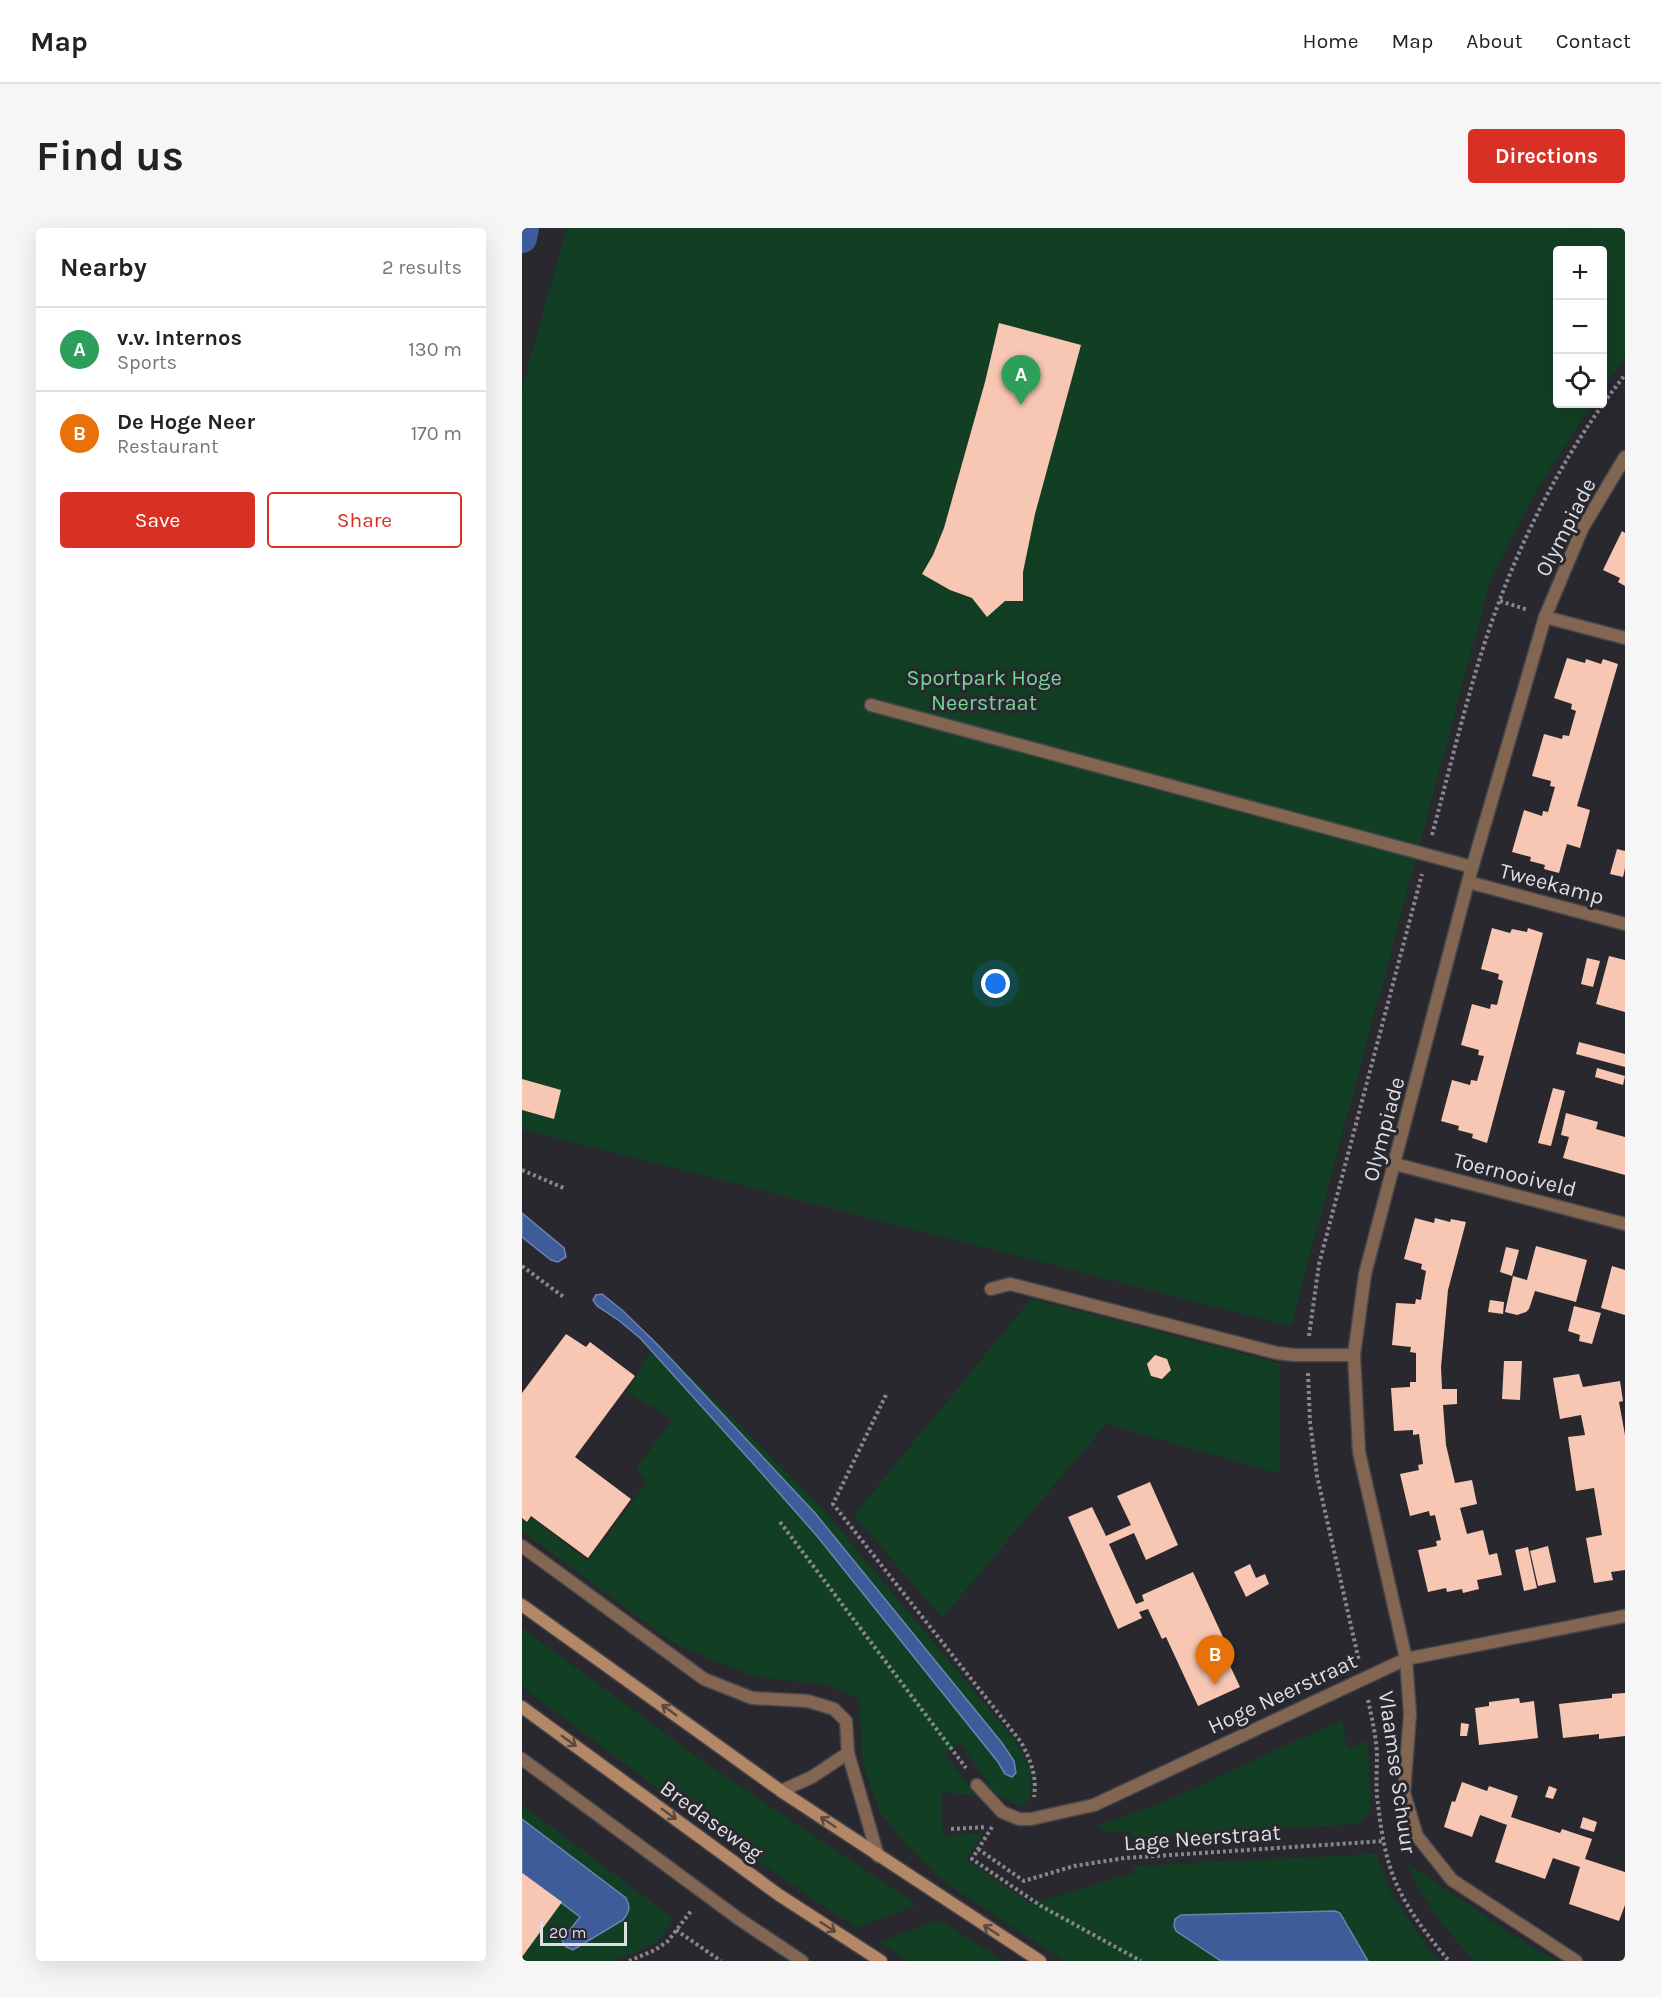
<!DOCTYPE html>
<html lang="en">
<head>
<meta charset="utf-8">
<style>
  :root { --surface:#fff; --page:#f6f6f6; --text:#222; --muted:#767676; --line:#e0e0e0; --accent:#d93025 }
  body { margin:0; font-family:Karla,sans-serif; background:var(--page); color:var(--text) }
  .controls { position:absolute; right:18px; top:18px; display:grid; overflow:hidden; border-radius:6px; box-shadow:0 6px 24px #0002 }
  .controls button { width:54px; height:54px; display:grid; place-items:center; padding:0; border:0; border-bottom:2px solid var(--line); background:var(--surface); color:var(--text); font:30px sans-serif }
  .scale { position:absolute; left:18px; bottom:15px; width:87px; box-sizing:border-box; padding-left:6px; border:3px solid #dedee3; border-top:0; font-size:16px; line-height:21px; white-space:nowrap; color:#dedee3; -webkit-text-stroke:4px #29282f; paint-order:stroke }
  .you { position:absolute; left:474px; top:756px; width:21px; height:21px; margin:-15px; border:4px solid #fff; border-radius:50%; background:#1a73e8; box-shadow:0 0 0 9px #1a73e833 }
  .badge { display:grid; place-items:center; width:39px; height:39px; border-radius:50%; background:var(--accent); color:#fff; font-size:20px; font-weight:700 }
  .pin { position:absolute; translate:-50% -50px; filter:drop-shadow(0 2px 3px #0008) }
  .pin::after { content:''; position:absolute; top:32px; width:21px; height:18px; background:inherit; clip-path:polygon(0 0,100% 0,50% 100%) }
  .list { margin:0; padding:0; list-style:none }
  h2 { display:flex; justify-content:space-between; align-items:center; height:78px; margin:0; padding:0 24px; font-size:26px }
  h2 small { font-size:20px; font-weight:400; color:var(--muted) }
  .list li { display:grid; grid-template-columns:39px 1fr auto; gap:18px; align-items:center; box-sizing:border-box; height:84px; padding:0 24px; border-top:2px solid var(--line) }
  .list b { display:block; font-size:22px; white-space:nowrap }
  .list p { margin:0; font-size:20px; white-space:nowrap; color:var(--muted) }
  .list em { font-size:20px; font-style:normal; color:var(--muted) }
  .actions { display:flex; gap:12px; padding:18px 24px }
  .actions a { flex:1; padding:14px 0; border:2px solid var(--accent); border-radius:6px; text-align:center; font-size:21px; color:var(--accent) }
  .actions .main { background:var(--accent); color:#fff }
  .icon { flex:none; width:33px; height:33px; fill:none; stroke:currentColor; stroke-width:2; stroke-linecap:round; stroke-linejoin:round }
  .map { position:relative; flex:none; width:1103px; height:1733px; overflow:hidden; border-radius:6px }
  header { display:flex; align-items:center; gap:36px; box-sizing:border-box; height:84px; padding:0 30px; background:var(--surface); border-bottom:2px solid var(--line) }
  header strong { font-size:28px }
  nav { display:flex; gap:33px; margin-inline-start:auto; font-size:21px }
  .intro { display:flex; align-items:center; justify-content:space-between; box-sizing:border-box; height:144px; padding:0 36px }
  h1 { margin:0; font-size:42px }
  .button { padding:15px 27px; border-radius:6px; background:var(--accent); color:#fff; font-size:21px; font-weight:700 }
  main { display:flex; gap:36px; padding:0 36px }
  aside { flex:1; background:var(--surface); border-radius:6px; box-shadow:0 6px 24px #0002 }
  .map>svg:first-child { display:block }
  .green { fill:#123f23 }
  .water { fill:#3e5c99; stroke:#6e83af; stroke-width:1.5 }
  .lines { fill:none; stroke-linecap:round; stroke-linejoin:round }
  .canal { stroke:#3e5c99; stroke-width:30 }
  .building { fill:#f8c7b3 }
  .service-casing { stroke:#46454c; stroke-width:15 }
  .minor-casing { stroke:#46454c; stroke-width:15 }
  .secondary-casing { stroke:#46454c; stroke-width:15 }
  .path { stroke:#87878d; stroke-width:4; stroke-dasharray:3 3; stroke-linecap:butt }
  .service { stroke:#826651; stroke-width:12 }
  .minor { stroke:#826651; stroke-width:12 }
  .secondary { stroke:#b48866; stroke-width:12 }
  .oneway { stroke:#5a4a42 }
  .labels { text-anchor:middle; stroke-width:6; stroke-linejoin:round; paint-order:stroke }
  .street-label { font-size:22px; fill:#dedee3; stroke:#29282f }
  .park-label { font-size:22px; fill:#73d894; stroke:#29282f }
</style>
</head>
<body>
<header>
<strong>Map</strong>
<nav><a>Home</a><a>Map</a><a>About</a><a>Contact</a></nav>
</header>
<div class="intro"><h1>Find us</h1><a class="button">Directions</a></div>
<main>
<aside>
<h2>Nearby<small>2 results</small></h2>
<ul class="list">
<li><span class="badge" style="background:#2e9e5b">A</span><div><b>v.v. Internos</b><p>Sports</p></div><em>130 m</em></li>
<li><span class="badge" style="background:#e8710a">B</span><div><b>De Hoge Neer</b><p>Restaurant</p></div><em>170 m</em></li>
</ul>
<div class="actions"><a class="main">Save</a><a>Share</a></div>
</aside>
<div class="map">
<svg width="1103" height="1733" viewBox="0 0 1103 1733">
  <rect width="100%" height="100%" fill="#29282f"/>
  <g class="green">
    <polygon points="45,0 1103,0 1103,129 1081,161 1080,22 1036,22 1036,176 1070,176 1013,265 968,353 769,1098 0,901 0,159"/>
    <polygon points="509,1071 758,1135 758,1246 584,1196 420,1390 332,1287"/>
    <polygon points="134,1114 301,1281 494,1514 509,1541 508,1571 498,1578 473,1566 438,1515 422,1526 454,1567 419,1564 421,1608 462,1605 444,1632 509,1676 612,1645 613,1638 854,1626 869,1665 906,1720 918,1733 846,1733 818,1685 813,1683 660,1687 653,1691 654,1703 699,1733 542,1733 422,1654 381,1613 358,1584 341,1537 337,1471 303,1456 236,1449 189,1432 150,1414 0,1303 0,1292 4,1295 10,1290 66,1333 125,1254 114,1241 151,1192 105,1164"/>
    <path d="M0 1400 179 1532 395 1677 335 1700C220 1625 110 1541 0 1459Z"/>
    <polygon points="819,1492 824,1505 821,1506 826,1521 846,1513 849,1579 845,1588 837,1596 610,1609 608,1603 584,1605 575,1598 638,1576"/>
    <polygon points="0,1577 151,1690 142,1705 131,1716 93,1733 0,1733 0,1729 40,1674 58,1689 108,1677 104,1670 0,1591"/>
    <path d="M885 1635 994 1709 1034 1733H953C926 1704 899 1672 885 1635Z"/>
    <polygon points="417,1692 482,1733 386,1733 357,1714"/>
  </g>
  <g class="water">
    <polygon points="0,985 42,1020 44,1029 36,1034 29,1032 0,1009"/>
    <polygon points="80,1066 100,1082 135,1116 293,1285 480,1515 492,1533 494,1545 490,1549 483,1546 476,1534 295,1308 227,1231 118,1110 95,1091 75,1078 71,1072 74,1067"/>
    <path d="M0 1591 104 1670C109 1679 107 1684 101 1692L51 1722 44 1719 40 1712 58 1689 0 1645Z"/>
    <polygon points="813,1683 818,1685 846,1733 699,1733 654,1703 652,1698 653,1691 659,1687"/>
  </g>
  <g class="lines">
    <polyline class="canal" points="0,10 2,0"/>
  </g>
  <g class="building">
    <polygon points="477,95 559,117 513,286 501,344 501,373 483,373 465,389 450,370 428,362 400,346 411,327 422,300 463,154"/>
    <polygon points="1100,303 1103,305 1103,358 1096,354 1098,350 1081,342"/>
    <polygon points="1045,430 1063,435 1064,431 1079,436 1081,431 1096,436 1055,578 1068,582 1058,620 1045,616 1037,645 1022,641 1023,637 1008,633 1009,629 990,624 1002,582 1020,588 1021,583 1026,584 1033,559 1028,558 1029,553 1010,548 1022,506 1040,511 1041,507 1047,508 1054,483 1049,481 1050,476 1032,470"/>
    <polygon points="1095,621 1103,623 1103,640 1101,649 1088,646"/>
    <polygon points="970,700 988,705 990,701 1005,704 1006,700 1021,705 965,915 950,910 951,906 936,902 937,898 919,893 930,852 948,857 949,852 955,853 962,828 956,827 957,822 939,817 950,776 968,781 969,776 975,777 981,753 976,751 977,746 959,741"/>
    <polygon points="1087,728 1103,732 1103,784 1074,776"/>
    <polygon points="1065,730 1078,733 1071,759 1059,756"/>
    <polygon points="1057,814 1103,826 1103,839 1054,826"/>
    <polygon points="1075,840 1103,848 1101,857 1073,849"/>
    <polygon points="0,851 39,862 32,891 0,882"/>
    <polygon points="1031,860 1043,863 1029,918 1016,915"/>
    <polygon points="1044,885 1076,894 1074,901 1103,909 1103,947 1041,930 1047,909 1039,907"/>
    <polygon points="893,990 912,995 913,990 928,994 929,991 944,994 926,1062 919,1139 920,1161 935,1161 935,1176 921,1177 924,1217 933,1255 950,1252 955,1276 938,1280 945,1306 961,1302 967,1327 975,1325 980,1347 955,1352 957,1361 941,1365 940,1361 925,1364 924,1360 906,1364 896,1322 915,1318 914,1313 919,1312 913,1287 908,1288 907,1283 888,1288 878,1246 897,1242 896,1237 901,1236 897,1206 891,1207 891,1202 872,1203 869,1160 888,1159 888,1154 894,1154 894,1125 888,1124 889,1119 870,1117 874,1075 893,1076 894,1071 899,1072 904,1043 899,1041 900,1036 882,1031"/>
    <polygon points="1014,1018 1065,1032 1054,1074 1013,1063 1007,1081 1004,1084 995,1087 983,1084 991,1048 1005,1052"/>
    <polygon points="984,1019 997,1022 990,1048 978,1044"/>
    <polygon points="1090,1038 1103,1042 1103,1087 1079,1080"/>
    <polygon points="968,1072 982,1074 981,1086 966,1084"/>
    <polygon points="1052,1078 1079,1085 1070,1116 1057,1113 1058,1107 1046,1103"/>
    <polygon points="44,1106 64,1119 68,1114 113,1148 53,1229 109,1271 66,1330 9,1288 5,1294 0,1290 0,1165"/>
    <polygon points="633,1127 645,1131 649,1142 640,1151 629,1148 625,1136"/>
    <polygon points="982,1133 1000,1133 998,1172 980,1171"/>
    <polygon points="1057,1146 1061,1159 1098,1153 1101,1173 1097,1174 1103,1207 1103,1342 1089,1344 1091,1352 1072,1355 1064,1310 1080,1307 1072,1260 1054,1263 1046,1209 1063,1207 1059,1187 1038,1191 1031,1150"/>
    <polygon points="628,1254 656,1317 624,1332 612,1305 587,1316 614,1376 622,1373 620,1367 671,1344 701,1409 696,1412 718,1459 676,1478 644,1409 640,1411 626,1381 617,1384 620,1390 596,1401 546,1289 570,1279 584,1308 609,1297 595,1268"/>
    <polygon points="1026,1318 1034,1354 1016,1358 1008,1323"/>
    <polygon points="1006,1319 1015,1360 1002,1363 993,1322"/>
    <polygon points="728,1336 734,1350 743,1346 747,1356 724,1369 712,1344"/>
    <polygon points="1103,1465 1103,1508 1077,1511 1077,1506 1041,1510 1037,1476 1090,1470 1090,1466"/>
    <polygon points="997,1470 998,1475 1012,1473 1016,1510 957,1517 953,1480 967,1478 967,1474"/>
    <polygon points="939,1495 947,1496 945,1508 938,1508"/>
    <polygon points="940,1554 965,1563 967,1558 996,1568 989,1589 1038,1605 1040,1601 1070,1611 1063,1631 1103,1644 1103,1677 1097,1693 1047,1676 1058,1639 1031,1630 1023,1651 973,1634 985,1597 958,1587 950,1609 922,1599 930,1573 933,1574"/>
    <polygon points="1027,1558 1035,1561 1031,1571 1023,1569"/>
    <polygon points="1061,1589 1075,1594 1072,1604 1058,1600"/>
    <polygon points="0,1645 40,1674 0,1729"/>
  </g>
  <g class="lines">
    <defs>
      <g id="service">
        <polyline points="349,477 950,639"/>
        <polyline points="469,1061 488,1056 755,1125 772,1127 832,1127"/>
      </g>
      <g id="minor">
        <polyline points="1023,389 1103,410"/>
        <polyline points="946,654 1103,696"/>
        <polyline points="873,936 1103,996"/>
        <polyline points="0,1318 182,1451 230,1470 286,1473 312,1481 324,1493 326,1525 356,1628"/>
        <polyline points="0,1531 217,1691 280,1733"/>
        <polyline points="455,1557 480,1584 497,1591 509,1591 572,1577 884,1431 1103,1388"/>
        <polyline points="259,1563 290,1549 326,1525"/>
        <polyline points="1054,1733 930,1652 895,1608 882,1565 888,1486 884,1431 837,1224 832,1127 843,1046 946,654 1023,389 1060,301 1103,229"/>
      </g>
      <g id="secondary">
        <polyline points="0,1377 259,1563 518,1733"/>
        <polyline points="0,1479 257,1667 359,1733"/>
      </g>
    </defs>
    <use href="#service" class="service-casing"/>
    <use href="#minor" class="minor-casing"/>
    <use href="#secondary" class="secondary-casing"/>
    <g class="path">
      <polyline points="978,373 1006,382"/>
      <path d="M910 607C927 544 942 480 962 417 993 321 1040 226 1103 147"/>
      <polyline points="0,942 44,961"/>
      <polyline points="0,1038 43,1070"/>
      <polyline points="787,1108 797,1036 900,646"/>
      <polyline points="786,1145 788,1194 795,1248 837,1433"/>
      <path d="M364 1167 311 1276 499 1514C509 1533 515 1548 512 1569"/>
      <polyline points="258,1294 444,1540"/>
      <path d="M846 1472C850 1490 854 1508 855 1527 855 1540 854 1554 855 1568 858 1593 861 1620 870 1645 882 1678 905 1707 927 1733"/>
      <polyline points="470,1599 450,1631 519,1678 619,1733"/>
      <polyline points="429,1601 465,1599"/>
      <polyline points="456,1621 502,1653 552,1638 603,1630 862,1613"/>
      <polyline points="154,1702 199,1733"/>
      <polyline points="107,1733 133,1722 146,1713 169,1683"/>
    </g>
    <use href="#service" class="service"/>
    <use href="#minor" class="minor"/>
    <use href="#secondary" class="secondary"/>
  </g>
  <defs><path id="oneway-shaft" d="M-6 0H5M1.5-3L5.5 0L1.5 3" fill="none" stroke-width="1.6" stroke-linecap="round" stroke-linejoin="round" transform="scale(1.5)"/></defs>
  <g class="oneway">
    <use href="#oneway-shaft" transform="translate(147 1482) rotate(-144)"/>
    <use href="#oneway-shaft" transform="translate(47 1513) rotate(36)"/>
    <use href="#oneway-shaft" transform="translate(147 1586) rotate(36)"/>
    <use href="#oneway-shaft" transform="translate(306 1594) rotate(-146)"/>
    <use href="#oneway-shaft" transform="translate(306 1699) rotate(33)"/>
    <use href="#oneway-shaft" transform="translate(469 1702) rotate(-147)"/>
  </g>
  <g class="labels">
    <g class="street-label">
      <text transform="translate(1043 299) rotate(-63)" y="8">Olympiade</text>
      <text transform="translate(1030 655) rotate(15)" y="8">Tweekamp</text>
      <text transform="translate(861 901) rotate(-75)" y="8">Olympiade</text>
      <text transform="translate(993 946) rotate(14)" y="8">Toernooiveld</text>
      <text transform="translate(760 1465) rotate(-25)" y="8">Hoge Neerstraat</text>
      <text transform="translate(876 1544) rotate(82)" y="8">Vlaamse Schuur</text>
      <text transform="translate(190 1592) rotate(36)" y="8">Bredaseweg</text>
      <text transform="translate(680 1609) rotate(-4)" y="8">Lage Neerstraat</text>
    </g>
    <g class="park-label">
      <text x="462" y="457">Sportpark Hoge<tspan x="462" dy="25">Neerstraat</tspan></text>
    </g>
  </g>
</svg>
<div class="controls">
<button>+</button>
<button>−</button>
<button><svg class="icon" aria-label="locate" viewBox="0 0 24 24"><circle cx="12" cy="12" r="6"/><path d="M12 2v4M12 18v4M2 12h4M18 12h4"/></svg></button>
</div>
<div class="scale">20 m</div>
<div class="you"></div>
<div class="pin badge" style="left:499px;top:177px;background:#2e9e5b">A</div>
<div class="pin badge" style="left:693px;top:1457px;background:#e8710a">B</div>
</div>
</main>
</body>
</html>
